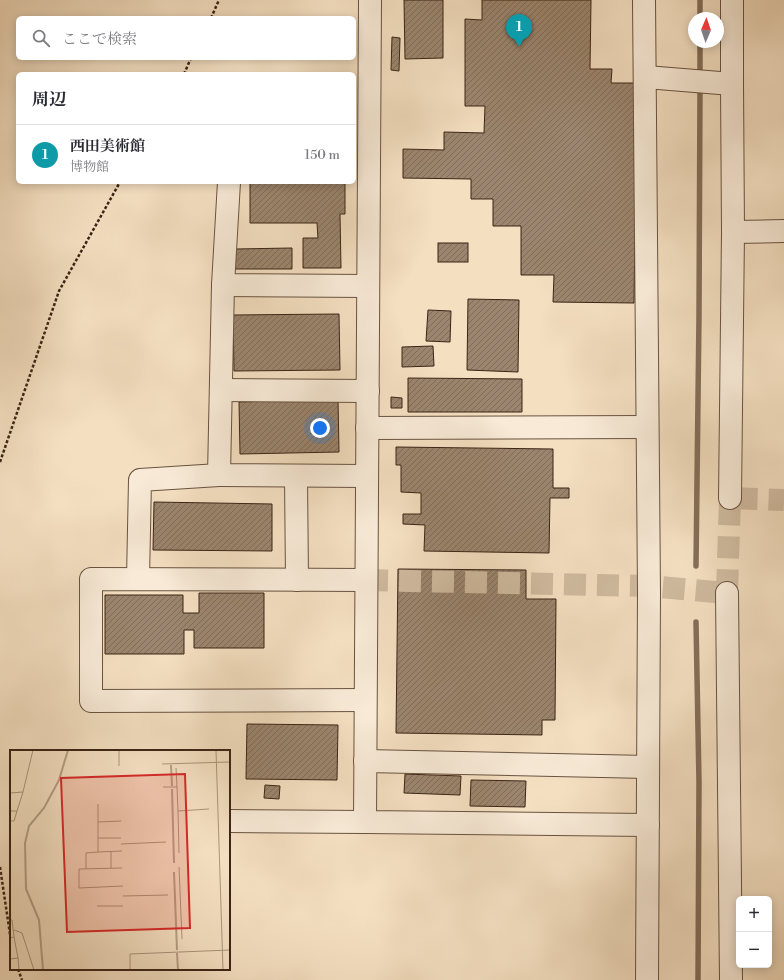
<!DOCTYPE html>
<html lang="ja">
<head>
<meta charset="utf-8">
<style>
  :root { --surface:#fff; --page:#f2f2f3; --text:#2b2b33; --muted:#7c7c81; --line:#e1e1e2; --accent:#db2777 }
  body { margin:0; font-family:"Libre Bodoni","Noto Serif JP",serif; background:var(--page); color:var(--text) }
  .controls { position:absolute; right:12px; bottom:12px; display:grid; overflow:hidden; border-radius:6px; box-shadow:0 2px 10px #0003 }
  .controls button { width:36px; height:36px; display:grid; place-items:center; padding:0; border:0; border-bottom:1px solid var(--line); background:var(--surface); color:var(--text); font:20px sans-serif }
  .compass { position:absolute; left:688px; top:12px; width:36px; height:36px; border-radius:50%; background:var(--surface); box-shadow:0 2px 10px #0003; rotate:2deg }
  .you { position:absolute; left:320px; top:428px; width:14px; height:14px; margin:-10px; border:3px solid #fff; border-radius:50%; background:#1a73e8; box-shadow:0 0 0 6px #1a73e833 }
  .badge { display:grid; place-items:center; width:26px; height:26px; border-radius:50%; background:var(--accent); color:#fff; font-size:13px; font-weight:700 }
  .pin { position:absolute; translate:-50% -33px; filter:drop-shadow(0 1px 2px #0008) }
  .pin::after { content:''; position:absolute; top:21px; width:14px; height:12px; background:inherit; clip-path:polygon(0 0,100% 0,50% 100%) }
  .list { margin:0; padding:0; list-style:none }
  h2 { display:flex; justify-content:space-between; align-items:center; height:52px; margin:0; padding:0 16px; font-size:17px }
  h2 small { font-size:13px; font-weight:400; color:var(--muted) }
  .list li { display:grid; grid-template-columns:26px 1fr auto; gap:12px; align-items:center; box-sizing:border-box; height:60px; padding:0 16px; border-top:1px solid var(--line) }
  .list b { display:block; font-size:15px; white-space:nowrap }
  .list p { margin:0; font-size:13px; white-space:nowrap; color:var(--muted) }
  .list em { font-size:13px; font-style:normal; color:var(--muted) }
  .icon { flex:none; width:22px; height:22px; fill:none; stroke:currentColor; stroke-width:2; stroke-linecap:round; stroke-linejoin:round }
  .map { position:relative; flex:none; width:784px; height:980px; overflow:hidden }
  .search { position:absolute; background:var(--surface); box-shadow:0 2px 10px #0003; left:16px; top:16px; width:340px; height:44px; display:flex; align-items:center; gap:10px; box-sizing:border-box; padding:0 14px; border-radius:6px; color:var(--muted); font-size:15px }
  .panel { position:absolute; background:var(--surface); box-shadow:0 2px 10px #0003; left:16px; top:72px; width:340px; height:112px; border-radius:6px }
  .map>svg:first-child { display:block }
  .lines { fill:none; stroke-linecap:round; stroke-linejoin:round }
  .stream { stroke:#846e59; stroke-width:5.5 }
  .building { fill:url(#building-hatch); stroke:#3a2415 }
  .minor-tunnel { stroke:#cfba9f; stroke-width:22; stroke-dasharray:22 11; stroke-linecap:butt }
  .minor-casing { stroke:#685340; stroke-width:24 }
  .path { stroke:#3a2415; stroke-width:2.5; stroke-dasharray:3 2; stroke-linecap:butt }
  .minor { stroke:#f8ead7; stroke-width:22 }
  .inset-river { fill:none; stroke:#b59f87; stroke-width:2 }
  .inset-road { fill:none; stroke:#aa947c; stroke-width:1 }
  .view { fill:#d62828; fill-opacity:0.15; stroke:#d62828; stroke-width:2 }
  .inset-edge { fill:none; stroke:#3a2415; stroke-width:2 }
</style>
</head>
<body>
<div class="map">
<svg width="784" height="980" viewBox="0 0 784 980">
  <defs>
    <pattern id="building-hatch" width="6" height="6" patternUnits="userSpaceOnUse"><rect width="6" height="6" fill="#9b856e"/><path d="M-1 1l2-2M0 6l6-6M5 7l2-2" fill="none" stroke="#7f6d59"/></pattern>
  </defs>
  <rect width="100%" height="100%" fill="#f4dfc1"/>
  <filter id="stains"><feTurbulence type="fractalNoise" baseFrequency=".005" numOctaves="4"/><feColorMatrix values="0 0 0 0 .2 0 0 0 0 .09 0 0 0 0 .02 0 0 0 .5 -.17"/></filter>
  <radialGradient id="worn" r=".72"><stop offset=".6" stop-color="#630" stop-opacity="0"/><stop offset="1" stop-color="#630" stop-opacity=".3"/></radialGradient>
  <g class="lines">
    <g class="stream">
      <polyline points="700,18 700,0"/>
      <polyline points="700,78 700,42"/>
      <polyline points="696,566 699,316 700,86"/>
      <polyline points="696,622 699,782 698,980"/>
    </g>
  </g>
  <g class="building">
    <polygon points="404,0 443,0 443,58 405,59"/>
    <polygon points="482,0 591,0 590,69 612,69 611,83 637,83 634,303 553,302 554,275 521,275 521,226 493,226 493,199 471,199 471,179 403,178 403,149 444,150 444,132 484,133 485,106 465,106 465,19 482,20"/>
    <polygon points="392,37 400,38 399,71 391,70"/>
    <polygon points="250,182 345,182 345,214 340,214 341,268 303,268 303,238 318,238 317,223 250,223"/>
    <rect x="438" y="243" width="30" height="19"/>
    <polygon points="292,248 292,269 235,269 235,249"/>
    <polygon points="468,299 519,300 518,372 467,370"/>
    <polygon points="428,310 451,311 450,342 426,341"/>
    <polygon points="339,314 340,370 234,371 233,315"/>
    <polygon points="433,346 434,366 402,367 402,347"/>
    <polygon points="408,378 522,379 522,412 408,412"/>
    <polygon points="391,397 402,398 402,408 391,408"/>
    <polygon points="338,399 339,452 240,454 239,402"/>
    <polygon points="396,447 553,449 553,488 569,488 569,498 550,498 549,553 424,551 425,525 403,524 403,514 421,514 421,493 401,492 401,465 396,465"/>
    <polygon points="154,502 272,504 272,551 153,550"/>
    <polygon points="398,569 526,570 526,599 556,599 555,720 542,720 542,735 396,733"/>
    <polygon points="199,593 264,593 264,648 194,648 194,630 184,630 184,654 105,654 105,595 183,595 183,613 199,613"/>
    <polygon points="247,724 338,725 337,780 246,779"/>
    <polygon points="405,774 461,776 460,795 404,793"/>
    <polygon points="471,780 526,781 525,807 470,806"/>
    <polygon points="265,785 280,786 279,799 264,798"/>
  </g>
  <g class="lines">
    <polyline class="minor-tunnel" points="366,580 648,586 727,593 730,498 784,500"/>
    <defs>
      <g id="minor">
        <polyline points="370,0 365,822 648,825"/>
        <polyline points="644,0 649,593 647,980"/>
        <polyline points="646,77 732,84 732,0"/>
        <polyline points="732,84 733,232 784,231"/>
        <polyline points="229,182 223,285 368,286"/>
        <polyline points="223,285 219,475 367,476"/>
        <polyline points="221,390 368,391"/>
        <polyline points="367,428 647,427"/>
        <polyline points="296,476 297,580"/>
        <polyline points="730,498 733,232"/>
        <polyline points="138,579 140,480 219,475"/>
        <polyline points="727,593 731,980"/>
        <polyline points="365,700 91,701 91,579 366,580"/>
        <polyline points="365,761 648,767"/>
        <polyline points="229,821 365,822"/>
      </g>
    </defs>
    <use href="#minor" class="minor-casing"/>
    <g class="path">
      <polyline points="211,18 219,0"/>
      <polyline points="184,74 191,58"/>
      <polyline points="0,462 59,291 120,182"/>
      <polyline points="0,867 11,941"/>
      <polyline points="18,969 22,980"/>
    </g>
    <use href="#minor" class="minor"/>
  </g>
  <g transform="translate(10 750)">
    <rect width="220" height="220" fill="#f4dfc1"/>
    <path class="inset-river" d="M161 15 162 36M162 39 164 113M164 122 167 200M167 203 168 220M33 220 29 170 16 139 15 93 19 76 34 58 49 30 58 0"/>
    <path class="inset-road" d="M109 0V16M206 0 213 220M152 14 220 12M153 37H167L166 18M167 37 168 61 199 59M0 43 13 42 23 0M88 54V72L111 71M0 61H7L13 42M168 61 169 103M0 71H4L7 61M88 72V102L112 101M88 88H111M111 94 156 92M101 101V118M169 117 172 189M112 118 69 119V138L113 136M76 119V103L88 102M113 146 158 145M87 156H113M0 170H2L4 187M4 180 12 183 24 220M0 188 4 187 8 208 0 209M8 208 9 220M120 220V204L220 200"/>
    <path class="view" d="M175 24 180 178 57 182 51 28Z"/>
    <rect width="220" height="220" class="inset-edge"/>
  </g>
  <rect width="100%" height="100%" filter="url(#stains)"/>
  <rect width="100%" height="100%" fill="url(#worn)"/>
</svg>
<div class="controls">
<button>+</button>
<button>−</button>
</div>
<svg class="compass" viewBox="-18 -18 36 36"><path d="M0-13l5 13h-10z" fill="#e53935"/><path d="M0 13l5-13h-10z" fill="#7c7c81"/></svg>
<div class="you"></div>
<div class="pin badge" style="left:519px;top:47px;background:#0f9aa8">1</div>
<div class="search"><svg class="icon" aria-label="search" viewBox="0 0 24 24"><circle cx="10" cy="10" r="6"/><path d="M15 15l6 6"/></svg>ここで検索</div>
<section class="panel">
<h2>周辺<small></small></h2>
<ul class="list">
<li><span class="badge" style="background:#0f9aa8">1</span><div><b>西田美術館</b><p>博物館</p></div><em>150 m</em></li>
</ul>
</section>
</div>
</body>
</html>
